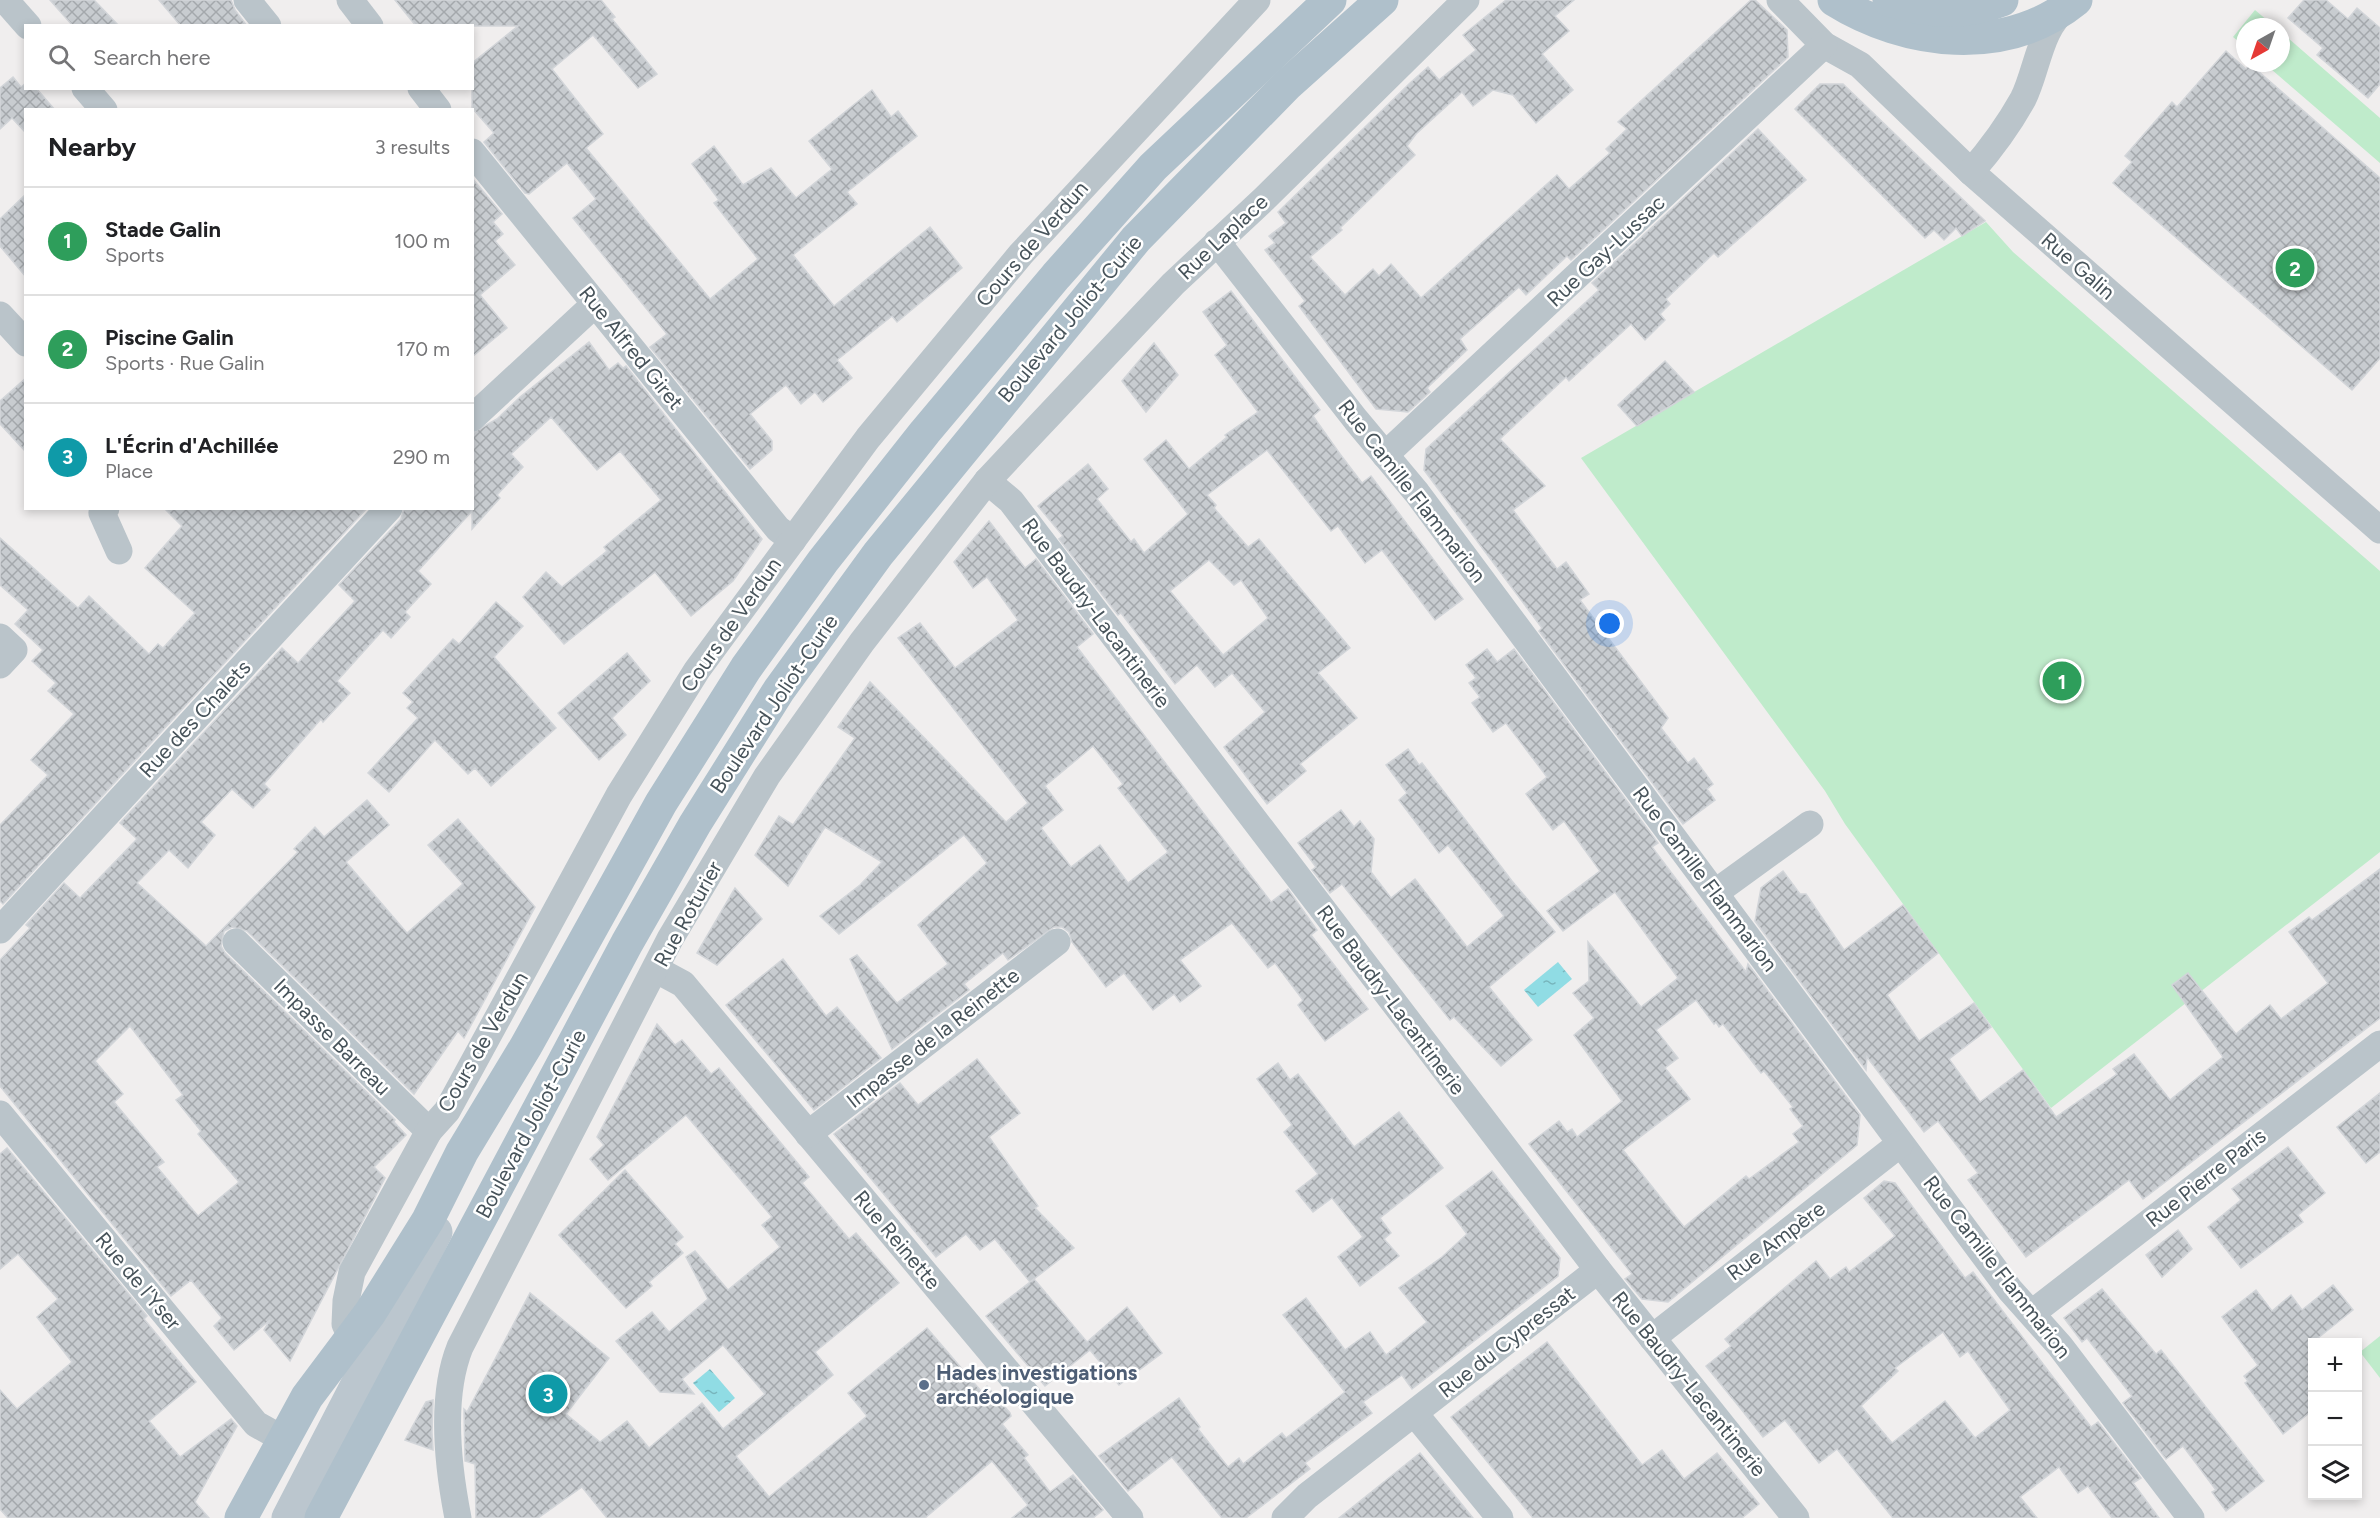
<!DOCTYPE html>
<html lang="en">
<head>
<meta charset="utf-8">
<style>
  :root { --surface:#fff; --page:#f6f6f6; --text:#202124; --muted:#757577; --line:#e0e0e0; --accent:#2784d1 }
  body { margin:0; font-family:Figtree,sans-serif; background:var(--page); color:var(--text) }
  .controls { position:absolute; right:18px; bottom:18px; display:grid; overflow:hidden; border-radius:0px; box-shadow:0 3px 9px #0003 }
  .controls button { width:54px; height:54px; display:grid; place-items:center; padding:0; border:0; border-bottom:2px solid var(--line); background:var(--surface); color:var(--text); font:30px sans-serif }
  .compass { position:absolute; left:2236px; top:18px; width:54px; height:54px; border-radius:50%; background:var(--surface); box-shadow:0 3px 9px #0003; rotate:220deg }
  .you { position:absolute; left:1610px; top:624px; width:21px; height:21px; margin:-15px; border:4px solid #fff; border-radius:50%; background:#1a73e8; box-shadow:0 0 0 9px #1a73e833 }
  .badge { display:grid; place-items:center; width:39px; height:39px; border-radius:50%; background:var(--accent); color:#fff; font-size:20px; font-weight:700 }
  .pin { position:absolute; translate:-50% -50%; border:3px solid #fff; box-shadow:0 2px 6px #0006 }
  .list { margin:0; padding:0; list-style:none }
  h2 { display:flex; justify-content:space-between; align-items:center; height:78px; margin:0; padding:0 24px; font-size:26px }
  h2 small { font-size:20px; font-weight:400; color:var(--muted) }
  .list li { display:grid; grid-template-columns:39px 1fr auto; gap:18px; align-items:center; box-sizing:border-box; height:108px; padding:0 24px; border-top:2px solid var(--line) }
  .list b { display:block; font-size:22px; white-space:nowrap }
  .list p { margin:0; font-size:20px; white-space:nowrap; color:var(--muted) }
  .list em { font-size:20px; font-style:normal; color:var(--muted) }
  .icon { flex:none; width:33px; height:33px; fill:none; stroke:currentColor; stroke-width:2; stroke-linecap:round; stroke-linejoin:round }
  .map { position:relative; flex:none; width:2380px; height:1518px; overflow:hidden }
  .search { position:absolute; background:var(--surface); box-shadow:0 3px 9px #0003; left:24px; top:24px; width:450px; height:66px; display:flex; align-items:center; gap:15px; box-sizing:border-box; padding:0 21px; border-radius:0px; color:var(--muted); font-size:22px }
  .panel { position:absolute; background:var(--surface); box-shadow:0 3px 9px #0003; left:24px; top:108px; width:450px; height:402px; border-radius:0px }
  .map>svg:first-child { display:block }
  .grass { fill:#bfebcb }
  .water { fill:url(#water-ripples) }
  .building { fill:url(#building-cross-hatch); stroke:#d2d5d9; stroke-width:1.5; fill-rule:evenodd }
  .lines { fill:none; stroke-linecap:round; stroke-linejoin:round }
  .street { stroke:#bac4ca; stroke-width:27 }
  .secondary { stroke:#bbc6ce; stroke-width:33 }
  .primary { stroke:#afc0cb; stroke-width:33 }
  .service-dot { fill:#5c6f8a; stroke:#fff; stroke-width:2 }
  .labels { text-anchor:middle; stroke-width:5; stroke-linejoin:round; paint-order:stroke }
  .street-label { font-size:21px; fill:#47535a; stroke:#fff }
  .service-label { font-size:21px; font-weight:bold; fill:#4e5e75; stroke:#fff; text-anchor:start }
</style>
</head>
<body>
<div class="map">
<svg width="2380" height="1518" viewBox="0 0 2380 1518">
  <defs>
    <pattern id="water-ripples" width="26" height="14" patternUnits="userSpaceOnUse" patternTransform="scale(1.5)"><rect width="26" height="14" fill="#90dce4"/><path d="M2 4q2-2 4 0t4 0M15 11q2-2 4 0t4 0" fill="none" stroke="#77b5bc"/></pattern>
    <pattern id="building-cross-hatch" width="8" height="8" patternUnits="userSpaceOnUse" patternTransform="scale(1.5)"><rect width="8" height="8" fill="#c8ccd0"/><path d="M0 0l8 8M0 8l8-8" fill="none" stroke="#a4a8ac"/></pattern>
  </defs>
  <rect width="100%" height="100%" fill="#f0eeee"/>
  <g class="grass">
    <polygon points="2255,10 2275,27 2245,27 2245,47 2233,37"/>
    <polygon points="2281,32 2380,118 2380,163 2264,63 2281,63"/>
    <polygon points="1986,222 2013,252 2380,571 2380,852 2051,1108 1845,824 1825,791 1581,458"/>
    <polygon points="2380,1336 2380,1378 2360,1352"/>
  </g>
  <g class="water">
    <polygon points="1558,962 1572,979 1538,1007 1524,990"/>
    <polygon points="710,1369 735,1398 719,1412 693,1383"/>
  </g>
  <g class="building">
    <polygon points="50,0 94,0 119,26 73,26"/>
    <polygon points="159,0 231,0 235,10 247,26 181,26"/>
    <polygon points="395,0 601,0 615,17 612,19 657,74 638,88 593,35 552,69 603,134 586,148 710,299 758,259 714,203 719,200 692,164 714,146 743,185 771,168 796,198 832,169 809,141 872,90 891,117 898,111 917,136 847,192 857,204 793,255 834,306 930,227 962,268 897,322 892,316 837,360 852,378 823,402 815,392 801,404 786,385 750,414 772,441 772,450 750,469 650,347 667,334 573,218 596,199 567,163 529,194 525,193 484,142 494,133 472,108 472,63 518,26 416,26"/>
    <polygon points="1506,0 1574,0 1555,16 1569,31 1542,54 1573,90 1536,123 1513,95 1493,90 1473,106 1462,92 1416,134 1407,146 1415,155 1340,228 1342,230 1310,257 1345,295 1373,269 1379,276 1391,264 1421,298 1557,175 1569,189 1610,153 1606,149 1627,129 1618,122 1751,0 1755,0 1787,30 1788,57 1571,260 1567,256 1526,295 1519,287 1460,339 1467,350 1427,388 1430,392 1408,412 1376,409 1299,306 1305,301 1265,250 1275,243 1269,236 1286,223 1278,212 1410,83 1428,67 1439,80 1476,50 1463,35"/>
    <polygon points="2304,0 2326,0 2348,19 2357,8 2380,28 2380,84 2368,98 2317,55 2323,48 2288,18"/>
    <polygon points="2226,51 2246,69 2250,64 2380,178 2380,358 2352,390 2113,183 2132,162 2125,156 2172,102 2177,107"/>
    <polygon points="13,77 21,87 26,83 26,88 36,88 55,110 26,110 26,133 12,118 0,129 0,88"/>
    <polygon points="1820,84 1843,84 1985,221 1962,236 1956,228 1944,240 1934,230 1925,238 1795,109"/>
    <polygon points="1758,129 1806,180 1718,257 1714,253 1666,299 1670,304 1660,314 1665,320 1645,340 1631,324 1569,381 1566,377 1500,439 1545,486 1513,510 1557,569 1566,562 1589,594 1580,600 1668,718 1661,728 1688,763 1694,758 1713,784 1707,789 1715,800 1683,824 1539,631 1542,628 1424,470 1426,449 1599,290 1592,283"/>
    <polygon points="472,178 502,214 493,222 503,234 495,241 515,265 480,295 507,328 472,357"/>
    <polygon points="26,194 26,277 0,246 0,219"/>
    <path d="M1231 291 1320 410 1313 416 1340 454 1362 483 1371 476 1463 599 1435 620 1382 550 1365 563 1338 526 1331 531 1267 450 1207 495 1216 505 1214 508 1248 547 1259 539 1350 648 1318 673 1357 718 1300 764 1306 771 1267 804 1224 747 1265 712 1232 673 1215 687 1197 665 1175 684 1121 613 1118 615 1059 539 1063 536 1038 506 1088 464 1108 489 1097 499 1131 542 1134 539 1144 553 1188 514 1144 459 1166 440 1189 469 1227 437 1225 435 1258 412 1215 355 1227 345 1203 312ZM1209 560 1234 585 1241 580 1268 618 1223 655 1170 591Z"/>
    <path d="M589 342 609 370 618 363 623 368 626 366 762 539 733 581 691 616 655 572 564 644 523 597 546 572 562 587 607 551 604 547 661 500 620 451 597 470 551 417 511 454 523 467 497 495 500 498 472 529V511L418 571 431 584 405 612 410 617 391 638 383 630 337 681 350 693 323 722 321 719 264 784 270 790 253 808 232 789 201 822 215 835 188 868 169 850 137 883 206 946 298 852 294 849 315 827 324 837 367 800 389 825 346 862 407 933 463 884 428 845 458 819 535 907 464 1038 458 1031 414 1094 247 931 232 927 224 931 221 946 225 953 395 1120 394 1122 406 1135 374 1167 385 1178 290 1361 264 1330 270 1320 234 1350 214 1326 222 1318 191 1280 171 1296 0 1086V960L30 928 26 925 64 883 80 898 137 839 120 823 282 648 298 663 355 601 339 585 401 519 404 508H472V433L497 419 520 397ZM130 1026 183 1095 176 1100 201 1131 198 1134 239 1182 198 1216 157 1167 164 1162 114 1102 123 1094 95 1061Z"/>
    <polygon points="1154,343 1178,375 1146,412 1122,381"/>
    <polygon points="1665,361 1694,392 1637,426 1618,405"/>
    <polygon points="26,378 26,452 0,424 0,401"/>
    <polygon points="164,508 367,508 3,904 0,901 0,825 48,775 31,760 74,714 48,691 56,683 32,661 43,650 15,624 28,610 0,585 0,538 78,608 89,596 149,654 158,644 163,648 195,613 145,568 182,526"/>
    <path d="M989 521 1025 568 1036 559 1093 634 1077 647 1271 902 1288 889 1317 930 1311 935 1368 1009 1325 1041 1298 1005 1303 1000 1275 963 1268 968 1232 923 1180 960 1201 986 1180 1002 1174 994 1153 1010 1124 973 1106 987 1072 942 1069 932 1062 927H1054L1008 960 1003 953 964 984 969 990 892 1049 850 959 857 955 897 1003 948 964 918 925 987 863 964 835 839 934 820 916 860 885 882 862 825 827 788 886 755 855 779 816 793 825 855 738 838 727 870 682 1006 822 1028 803 898 638 920 623 955 668 1018 620 987 577 973 588 954 562ZM1093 746 1123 784 1118 788 1168 852 1128 883 1100 845 1071 867 1041 828 1063 810 1045 786Z"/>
    <polygon points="496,602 523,626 494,657 556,728 491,786 475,768 468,774 435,740 389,792 368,773 418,718 407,708 413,702 403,693 453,639 459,644"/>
    <path d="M1487 649 1497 662 1514 649 1658 843 1652 847 1746 972 1748 964 1860 1115 1857 1145 1668 1302 1642 1299 1625 1279 1632 1274 1529 1144 1559 1121 1567 1132 1572 1129 1577 1137 1622 1101 1574 1035 1594 1018 1573 993 1589 981 1588 942 1641 1007 1678 978 1615 892 1563 931 1547 911 1600 871 1564 821 1553 830 1526 794 1547 777 1506 723 1493 732 1472 703 1480 697 1469 683 1476 678 1466 665ZM1696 1000 1714 1024 1716 1022 1719 1027 1723 1024 1761 1073 1764 1071 1793 1107 1790 1109 1803 1126 1793 1134 1799 1142 1749 1179 1746 1176 1684 1227 1623 1150 1690 1099 1665 1068 1678 1058 1656 1030Z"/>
    <polygon points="627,653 650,681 612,718 626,735 599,760 558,713"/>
    <polygon points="1408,749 1419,765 1422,763 1512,881 1555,932 1489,987 1532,1040 1501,1066 1454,1017 1450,1020 1342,884 1330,893 1312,870 1316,867 1298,843 1341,810 1354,827 1360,821 1374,839 1371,872 1391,898 1415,879 1467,947 1504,916 1448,845 1439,853 1399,800 1407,793 1386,765"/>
    <polygon points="2380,869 2380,1018 2143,1199 2129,1180 2026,1257 1968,1180 1978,1173 1938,1121 1924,1132 1867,1057 1866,1070 1755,921 1761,888 1783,871 1800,894 1806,894 1844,950 1903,905 1938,953 1887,995 1919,1041 1974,1003 1991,1027 1949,1059 1980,1102 2023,1070 2056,1117 2117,1074 2113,1069 2134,1054 2170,1100 2223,1057 2172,985 2188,973 2236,1034 2270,1005 2281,1019 2328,983 2289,932 2309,917 2312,920"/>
    <polygon points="735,888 762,919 717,965 697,953"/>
    <polygon points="783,959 826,1016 837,1007 881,1058 814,1110 726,1005"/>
    <polygon points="657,1024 675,1045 682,1040 711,1074 719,1068 809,1177 802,1183 849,1239 856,1233 899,1283 815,1352 833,1375 736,1456 769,1497 867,1416 848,1393 927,1328 981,1391 987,1386 1010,1413 1011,1416 1002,1424 1028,1455 1024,1458 1050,1492 1073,1475 1103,1510 1093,1518 1012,1518 1028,1505 992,1461 925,1518 607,1518 582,1487 538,1518 476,1518 475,1464 465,1461 464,1409 467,1412 530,1293 609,1358 566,1414 600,1442 627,1421 649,1448 702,1403 723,1429 765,1394 723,1345 682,1379 694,1394 660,1392 616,1341 652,1312 669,1332 708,1299 686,1257 695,1251 728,1290 780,1247 762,1225 772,1217 686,1115 608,1180 590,1159 604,1145 597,1137"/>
    <polygon points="977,1059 1020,1113 989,1137 1038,1206 1035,1208 1074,1248 1030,1282 995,1239 980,1250 966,1234 936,1257 834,1134 900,1083 918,1105"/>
    <polygon points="1278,1063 1290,1080 1298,1074 1354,1147 1399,1112 1443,1168 1380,1218 1391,1233 1384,1239 1399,1256 1360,1286 1338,1257 1363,1237 1332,1198 1313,1212 1296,1191 1318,1174 1284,1132 1292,1125 1257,1079"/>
    <polygon points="2380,1093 2380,1152 2366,1163 2337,1127"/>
    <polygon points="2288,1147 2325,1193 2298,1215 2303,1222 2241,1268 2208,1227 2241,1200 2232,1189"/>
    <polygon points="7,1148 147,1316 144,1319 196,1382 149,1421 180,1457 231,1419 237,1426 195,1502 209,1518 8,1518 0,1509 0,1390 17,1409 72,1362 37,1317 58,1299 18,1254 0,1269 0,1154"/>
    <polygon points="625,1170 683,1237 675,1244 683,1253 649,1282 652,1286 626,1308 559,1235"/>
    <polygon points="1492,1171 1560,1258 1558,1276 1412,1389 1402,1375 1363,1402 1372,1413 1305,1463 1310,1469 1246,1518 1222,1518 1172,1457 1128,1491 1099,1456 1179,1398 1200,1427 1198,1429 1228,1467 1239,1458 1243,1464 1282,1433 1286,1438 1345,1392 1283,1315 1306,1298 1345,1350 1370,1332 1386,1355 1427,1322 1399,1288 1442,1257 1467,1234 1446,1206"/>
    <path d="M1884 1181 1895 1183 1965 1278 1973 1272 2091 1427 2098 1422 2141 1478 2133 1483 2159 1518H2112L2088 1486 2078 1493 2059 1467 2020 1497 2037 1518H1893L1837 1449 1819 1463 1785 1420 1763 1437 1741 1409 1706 1366 1731 1346 1725 1339 1816 1261 1830 1279 1846 1267 1849 1272 1895 1236 1864 1198ZM1943 1332 1960 1357 1968 1351 2010 1410 1975 1438 1945 1401 1892 1443 1861 1406 1898 1371 1895 1368Z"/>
    <polygon points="2178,1230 2192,1249 2162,1277 2146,1255"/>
    <polygon points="1034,1279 1087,1342 1127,1307 1162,1353 1119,1385 1090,1350 1045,1386 986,1316"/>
    <polygon points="2333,1285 2353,1310 2313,1342 2313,1410 2283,1434 2245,1383 2248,1381 2244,1376 2258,1365 2222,1317 2256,1290 2272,1311 2291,1295 2302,1310"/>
    <polygon points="2102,1289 2156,1354 2161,1350 2264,1481 2226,1511 2212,1492 2216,1490 2183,1446 2166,1459 2123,1403 2132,1396 2087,1338 2082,1342 2064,1318"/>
    <polygon points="1547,1342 1642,1465 1662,1450 1684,1479 1717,1453 1759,1504 1742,1518 1533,1518 1451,1417"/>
    <polygon points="433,1400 432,1432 433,1450 405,1440 426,1402"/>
    <polygon points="1420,1453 1473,1518 1339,1518"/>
  </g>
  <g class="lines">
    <g class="street">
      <polyline points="5,0 28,26"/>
      <polyline points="247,0 268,26"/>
      <polyline points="350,0 370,26"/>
      <polyline points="1780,0 1824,45 1860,65 1971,172 2380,530"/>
      <polyline points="85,88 104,110"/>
      <polyline points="421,88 438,110"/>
      <polyline points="472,152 778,529 793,540"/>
      <path d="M1971 172C1991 149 2008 126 2023 99 2037 72 2040 26 2067 8"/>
      <polyline points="1217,242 1356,420 1417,493 2010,1290 2060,1346 2191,1518"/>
      <polyline points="0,315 26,343"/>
      <polyline points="472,418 595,304"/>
      <polyline points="1385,455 1824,45"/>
      <polyline points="987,481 1011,501 1598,1270 1796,1518"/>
      <polyline points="106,508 102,513 119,551"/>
      <polyline points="0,637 14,650 0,665"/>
      <polyline points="1716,892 1810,824"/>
      <polyline points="0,930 389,508"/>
      <polyline points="236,942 429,1131"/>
      <polyline points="657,970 683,984 1130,1518"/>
      <polyline points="0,1114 256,1424 283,1439"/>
      <polyline points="808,1134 1057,942"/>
      <polyline points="2032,1313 2380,1044"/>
      <polyline points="351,1338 345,1324 346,1301 352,1272 429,1131 447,1111 619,795 697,670 868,438 1021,254 1257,0"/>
      <polyline points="1652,1338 1900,1144"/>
      <polyline points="1415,1414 1500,1518"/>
      <path d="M458 1518C448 1467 440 1397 460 1347L670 939 767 776 862 642 987 481 1017 449 1173 284 1264 199 1466 0"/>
      <polyline points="1285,1518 1307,1496 1598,1270"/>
    </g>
    <polyline class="secondary" points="288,1518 436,1232"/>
    <g class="primary">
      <path d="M1834 0C1906 45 2006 57 2076 0"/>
      <path d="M1889 0C1925 12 1966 15 2002 0"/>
      <polyline points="241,1518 307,1397 370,1313 428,1220 462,1152 526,1046 661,803 746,668 823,561 925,432 1056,276 1153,167 1330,0"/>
      <polyline points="321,1518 627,943 695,824 779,690 878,554 1136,239 1287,85 1382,0"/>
    </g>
  </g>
  <circle class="service-dot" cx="924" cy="1385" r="6"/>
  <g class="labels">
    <g class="street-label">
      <text transform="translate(1223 237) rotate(-43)" y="7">Rue Laplace</text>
      <text transform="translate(1032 244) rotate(-49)" y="7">Cours de Verdun</text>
      <text transform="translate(1606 251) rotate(-43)" y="7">Rue Gay-Lussac</text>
      <text transform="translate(2078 266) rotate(41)" y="7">Rue Galin</text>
      <text transform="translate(1070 319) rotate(-50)" y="7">Boulevard Joliot-Curie</text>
      <text transform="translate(631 348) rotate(51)" y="7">Rue Alfred Giret</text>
      <text transform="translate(1412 491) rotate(52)" y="7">Rue Camille Flammarion</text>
      <text transform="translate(1096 613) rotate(53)" y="7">Rue Baudry-Lacantinerie</text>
      <text transform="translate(731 625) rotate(-55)" y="7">Cours de Verdun</text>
      <text transform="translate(774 704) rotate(-56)" y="7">Boulevard Joliot-Curie</text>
      <text transform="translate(195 719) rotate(-47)" y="7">Rue des Chalets</text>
      <text transform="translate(1705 879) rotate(53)" y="7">Rue Camille Flammarion</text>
      <text transform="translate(688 914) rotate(-61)" y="7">Rue Roturier</text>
      <text transform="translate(1391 1000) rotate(53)" y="7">Rue Baudry-Lacantinerie</text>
      <text transform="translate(332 1037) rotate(45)" y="7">Impasse Barreau</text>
      <text transform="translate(933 1038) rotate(-38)" y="7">Impasse de la Reinette</text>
      <text transform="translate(483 1042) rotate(-60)" y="7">Cours de Verdun</text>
      <text transform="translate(531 1124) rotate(-62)" y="7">Boulevard Joliot-Curie</text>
      <text transform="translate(2206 1178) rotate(-38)" y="7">Rue Pierre Paris</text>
      <text transform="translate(897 1240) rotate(50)" y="7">Rue Reinette</text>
      <text transform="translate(1776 1241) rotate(-37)" y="7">Rue Ampère</text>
      <text transform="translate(1997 1267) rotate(52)" y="7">Rue Camille Flammarion</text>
      <text transform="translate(138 1281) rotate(50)" y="7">Rue de l'Yser</text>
      <text transform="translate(1507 1342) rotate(-38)" y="7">Rue du Cypressat</text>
      <text transform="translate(1689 1384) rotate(51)" y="7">Rue Baudry-Lacantinerie</text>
    </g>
    <g class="service-label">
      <text x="936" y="1380">Hades investigations<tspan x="936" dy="24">archéologique</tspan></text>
    </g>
  </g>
</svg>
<div class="controls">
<button>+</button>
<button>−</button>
<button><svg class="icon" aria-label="layers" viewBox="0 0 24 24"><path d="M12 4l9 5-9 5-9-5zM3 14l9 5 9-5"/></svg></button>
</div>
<svg class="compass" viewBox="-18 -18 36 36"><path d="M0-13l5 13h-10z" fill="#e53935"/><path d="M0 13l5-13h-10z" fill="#757577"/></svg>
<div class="you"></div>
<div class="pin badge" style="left:2062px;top:681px;background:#2e9e5b">1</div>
<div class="pin badge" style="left:2295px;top:268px;background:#2e9e5b">2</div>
<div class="pin badge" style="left:548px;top:1394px;background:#0f9aa8">3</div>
<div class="search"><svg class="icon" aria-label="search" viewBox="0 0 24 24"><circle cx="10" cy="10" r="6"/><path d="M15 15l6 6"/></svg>Search here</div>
<section class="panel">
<h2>Nearby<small>3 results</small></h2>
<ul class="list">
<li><span class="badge" style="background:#2e9e5b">1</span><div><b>Stade Galin</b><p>Sports</p></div><em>100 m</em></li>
<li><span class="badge" style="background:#2e9e5b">2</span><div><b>Piscine Galin</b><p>Sports · Rue Galin</p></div><em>170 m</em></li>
<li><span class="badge" style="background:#0f9aa8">3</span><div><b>L'Écrin d'Achillée</b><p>Place</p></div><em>290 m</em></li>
</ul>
</section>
</div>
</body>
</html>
